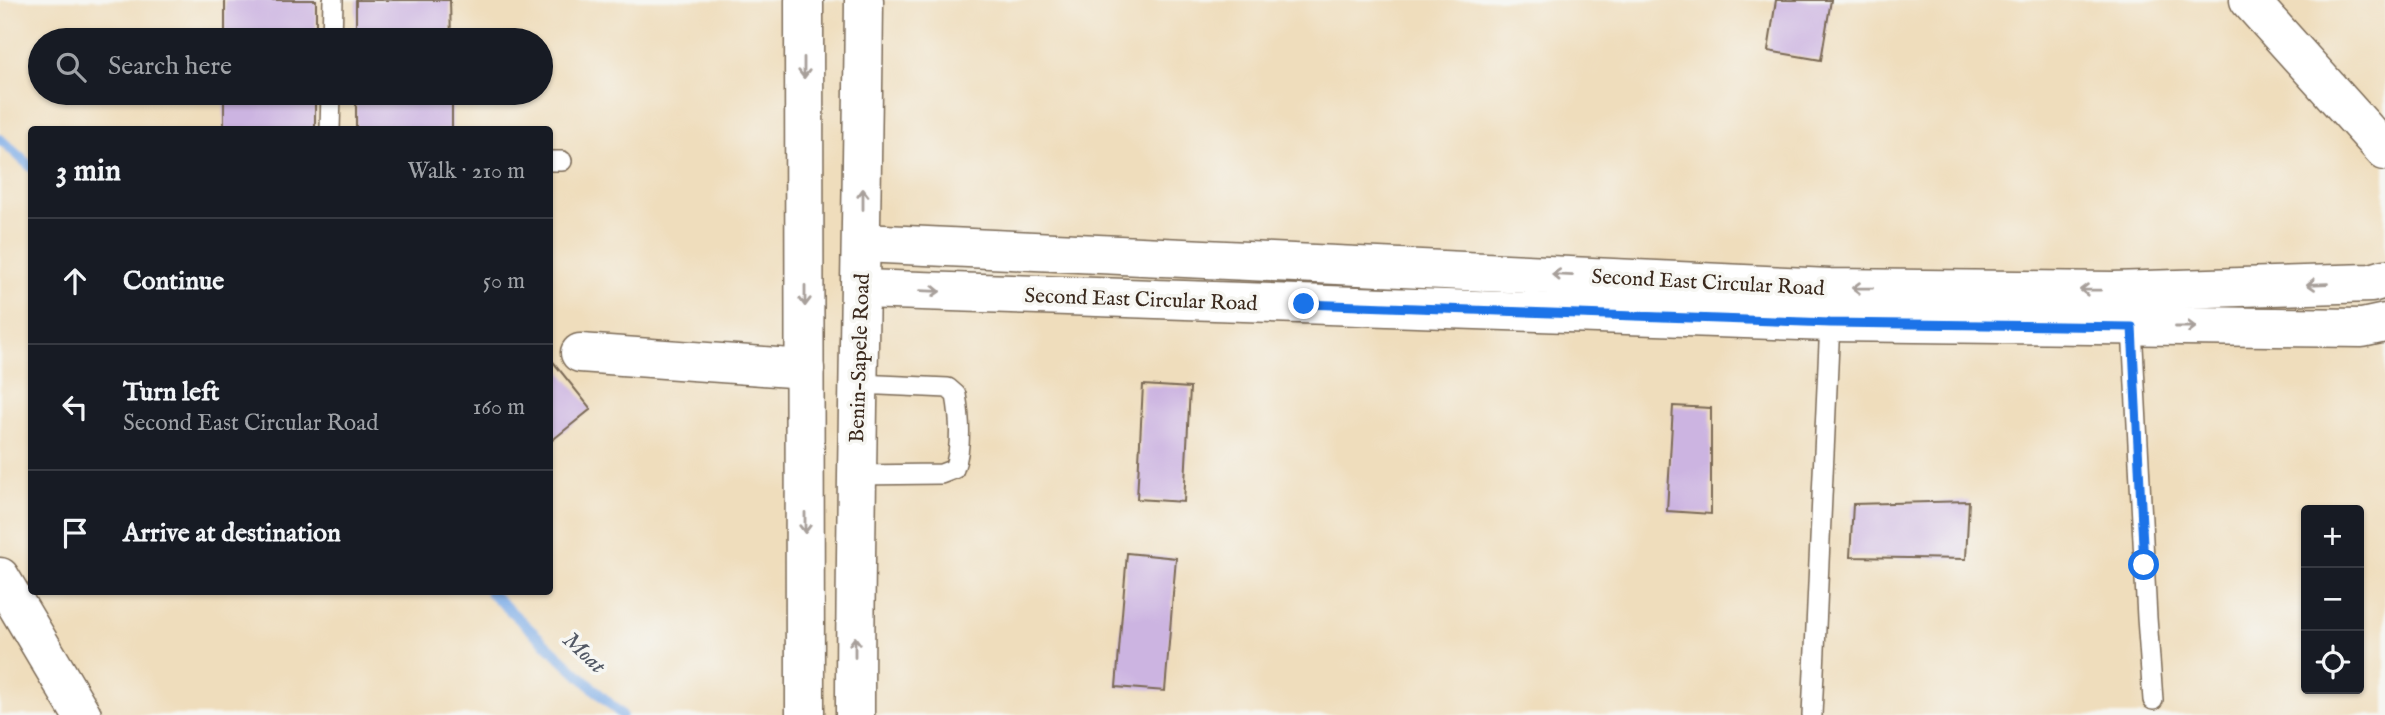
<!DOCTYPE html>
<html lang="en">
<head>
<meta charset="utf-8">
<style>
  :root { --surface:#171b24; --page:#242831; --text:#f1f3f6; --muted:#9ea1a6; --line:#363941 }
  body { margin:0; font-family:"IM FELL English",serif; background:var(--page); color:var(--text) }
  .controls { position:absolute; right:21px; bottom:21px; display:grid; overflow:hidden; border-radius:7px; box-shadow:0 2px 5px #0004 }
  .controls button { width:63px; height:63px; display:grid; place-items:center; padding:0; border:0; border-bottom:2px solid var(--line); background:var(--surface); color:var(--text); font:35px sans-serif }
  .stop { position:absolute; width:21px; height:21px; margin:-16px; border:5px solid #1a73e8; border-radius:50%; background:#fff }
  .stop.end { background:#1a73e8; border-color:#fff; box-shadow:0 2px 7px #0008 }
  .list { margin:0; padding:0; list-style:none }
  h2 { display:flex; justify-content:space-between; align-items:center; height:91px; margin:0; padding:0 28px; font-size:30px }
  h2 small { font-size:23px; font-weight:400; color:var(--muted) }
  .list li { display:grid; grid-template-columns:46px 1fr auto; gap:21px; align-items:center; box-sizing:border-box; height:126px; padding:0 28px; border-top:2px solid var(--line) }
  .list b { display:block; font-size:26px; white-space:nowrap }
  .list p { margin:0; font-size:23px; white-space:nowrap; color:var(--muted) }
  .list em { font-size:23px; font-style:normal; color:var(--muted) }
  .icon { flex:none; width:38px; height:38px; fill:none; stroke:currentColor; stroke-width:2; stroke-linecap:round; stroke-linejoin:round }
  .map { position:relative; flex:none; width:2385px; height:715px; overflow:hidden }
  .search { position:absolute; background:var(--surface); box-shadow:0 2px 5px #0004; left:28px; top:28px; width:525px; height:77px; display:flex; align-items:center; gap:18px; box-sizing:border-box; padding:0 24px; border-radius:38px; color:var(--muted); font-size:26px }
  .panel { position:absolute; background:var(--surface); box-shadow:0 2px 5px #0004; left:28px; top:126px; width:525px; height:469px; border-radius:7px }
  .map>svg:first-child { display:block }
  .lines { fill:none; stroke-linecap:round; stroke-linejoin:round }
  .stream { stroke:#7dace7; stroke-width:10 }
  .building { fill:#ccb4e1 }
  .service-casing { stroke:#7a6955; stroke-width:22 }
  .minor-casing { stroke:#7a6955; stroke-width:41 }
  .secondary-casing { stroke:#7a6955; stroke-width:41 }
  .trunk-casing { stroke:#7a6955; stroke-width:41 }
  .service { stroke:#fff; stroke-width:19 }
  .minor { stroke:#fff; stroke-width:38 }
  .secondary { stroke:#fff; stroke-width:38 }
  .trunk { stroke:#fff; stroke-width:38 }
  .oneway { stroke:#a79f9a }
  .route { stroke:#1a73e8; stroke-width:9 }
  .labels { text-anchor:middle; stroke-width:7; stroke-linejoin:round; paint-order:stroke }
  .street-label { font-size:21px; fill:#3b2a1e; stroke:#f6f6f2 }
  .water-label { font-size:23px; font-style:italic; fill:#525864; stroke:#f6f6f2 }
</style>
</head>
<body>
<div class="map">
<svg width="2385" height="715" viewBox="0 0 2385 715">
  <rect width="100%" height="100%" fill="#f6f6f2"/>
  <filter id="ink" filterUnits="userSpaceOnUse"><feTurbulence type="fractalNoise" baseFrequency=".0143" numOctaves="2"/><feDisplacementMap in="SourceGraphic" scale="14" xChannelSelector="R" yChannelSelector="G"/><feConvolveMatrix kernelMatrix="1 2 1 2 8 2 1 2 1" color-interpolation-filters="sRGB"/></filter>
  <filter id="wash" filterUnits="userSpaceOnUse"><feTurbulence type="fractalNoise" baseFrequency=".00686" numOctaves="4" result="noise"/><feDisplacementMap in="SourceGraphic" scale="28" xChannelSelector="R" yChannelSelector="G"/><feGaussianBlur stdDeviation="1.57" result="paint"/><feColorMatrix in="noise" values="0 0 0 0 0 0 0 0 0 0 0 0 0 0 0 0 0 1.4 0 .05"/><feComposite in="paint" operator="in"/></filter>
  <g filter="url(#wash)">
    <rect width="100%" height="100%" fill="#efddbc"/>
    <g class="lines">
      <g class="stream">
        <polyline points="0,139 32,168"/>
        <polyline points="490,592 622,715"/>
      </g>
    </g>
    <g id="blocks">
      <g class="building">
        <rect x="225" y="0" width="91" height="40"/>
        <polygon points="356,0 450,0 451,40 356,40"/>
        <polygon points="1776,0 1831,0 1821,60 1768,51"/>
        <rect x="224" y="93" width="91" height="37"/>
        <rect x="356" y="93" width="96" height="37"/>
        <polygon points="550,358 591,409 550,442"/>
        <polygon points="1143,385 1190,388 1184,502 1137,499"/>
        <polygon points="1673,406 1711,408 1711,514 1667,511"/>
        <polygon points="1969,501 1966,559 1850,557 1853,504"/>
        <polygon points="1127,553 1176,558 1165,691 1116,687"/>
      </g>
    </g>
  </g>
  <g filter="url(#ink)">
    <use href="#blocks" fill-opacity="0" stroke="#7a6955" stroke-width="2"/>
    <g class="lines">
      <defs>
        <g id="service">
          <polyline points="332,40 333,0"/>
          <polyline points="330,130 331,93"/>
          <polyline points="550,161 562,161"/>
          <polyline points="2132,327 2147,618 2153,700"/>
          <path d="M856 475 941 474 954 469C962 448 960 417 956 395L948 388 858 384"/>
          <polyline points="1812,715 1830,322"/>
        </g>
        <g id="minor">
          <polyline points="2249,0 2385,151"/>
          <polyline points="580,353 805,369"/>
          <polyline points="0,577 82,715"/>
        </g>
        <g id="secondary">
          <polyline points="862,243 1830,288 2113,291 2371,283 2385,279"/>
          <polyline points="862,289 1830,322 2362,328 2385,323"/>
        </g>
        <g id="trunk">
          <polyline points="804,0 805,715"/>
          <path d="M855 715C855 477 862 238 864 0"/>
        </g>
      </defs>
      <use href="#service" class="service-casing"/>
      <use href="#minor" class="minor-casing"/>
      <use href="#secondary" class="secondary-casing"/>
      <use href="#trunk" class="trunk-casing"/>
      <use href="#service" class="service"/>
      <use href="#minor" class="minor"/>
      <use href="#secondary" class="secondary"/>
      <use href="#trunk" class="trunk"/>
    </g>
    <defs><path id="oneway-shaft" d="M-6 0H5M1.5-3L5.5 0L1.5 3" fill="none" stroke-width="1.6" stroke-linecap="round" stroke-linejoin="round" transform="scale(1.75)"/></defs>
    <g class="oneway">
      <use href="#oneway-shaft" transform="translate(804 68) rotate(90)"/>
      <use href="#oneway-shaft" transform="translate(863 199) rotate(-90)"/>
      <use href="#oneway-shaft" transform="translate(1562 275) rotate(-177)"/>
      <use href="#oneway-shaft" transform="translate(2317 284) rotate(178)"/>
      <use href="#oneway-shaft" transform="translate(1862 288) rotate(-179)"/>
      <use href="#oneway-shaft" transform="translate(2090 290) rotate(-179)"/>
      <use href="#oneway-shaft" transform="translate(930 291) rotate(2)"/>
      <use href="#oneway-shaft" transform="translate(805 296) rotate(90)"/>
      <use href="#oneway-shaft" transform="translate(2186 327)"/>
      <use href="#oneway-shaft" transform="translate(805 523) rotate(90)"/>
      <use href="#oneway-shaft" transform="translate(855 647) rotate(-90)"/>
    </g>
  </g>
  <g class="lines" filter="url(#ink)">
    <polyline class="route" points="1304,304 1830,323 2132,327 2144,565"/>
  </g>
  <g class="labels">
    <g class="street-label">
      <text transform="translate(1708 282) rotate(3)" y="7">Second East Circular Road</text>
      <text transform="translate(1141 299) rotate(2)" y="7">Second East Circular Road</text>
      <text transform="translate(859 358) rotate(-88)" y="7">Benin-Sapele Road</text>
    </g>
    <g class="water-label">
      <text transform="translate(585 652) rotate(43)" y="8">Moat</text>
    </g>
  </g>
</svg>
<div class="controls">
<button>+</button>
<button>−</button>
<button><svg class="icon" aria-label="locate" viewBox="0 0 24 24"><circle cx="12" cy="12" r="6"/><path d="M12 2v4M12 18v4M2 12h4M18 12h4"/></svg></button>
</div>
<div class="stop" style="left:2144px;top:565px"></div>
<div class="stop end" style="left:1304px;top:304px"></div>
<div class="search"><svg class="icon" aria-label="search" viewBox="0 0 24 24"><circle cx="10" cy="10" r="6"/><path d="M15 15l6 6"/></svg>Search here</div>
<section class="panel">
<h2>3 min<small>Walk · 210 m</small></h2>
<ul class="list">
<li><svg class="icon" aria-label="ahead" viewBox="0 0 24 24"><path d="M12 20V5M6 11l6-6 6 6"/></svg><div><b>Continue</b></div><em>50 m</em></li>
<li><svg class="icon" aria-label="left" viewBox="0 0 24 24"><path d="M17 20v-9H6M10 6l-5 5 5 5"/></svg><div><b>Turn left</b><p>Second East Circular Road</p></div><em>160 m</em></li>
<li><svg class="icon" aria-label="arrive" viewBox="0 0 24 24"><path d="M6 21V4h12l-3 4 3 4H6"/></svg><div><b>Arrive at destination</b></div></li>
</ul>
</section>
</div>
</body>
</html>
